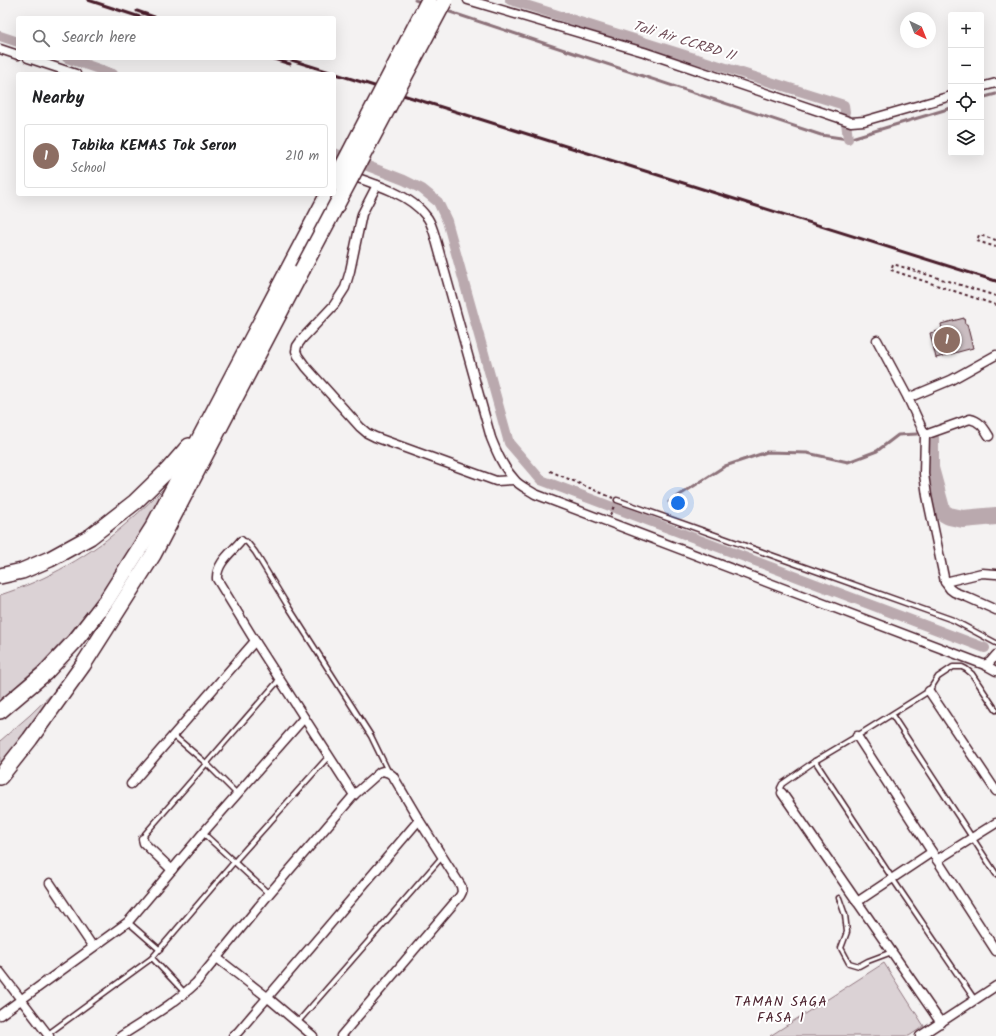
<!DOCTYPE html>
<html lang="en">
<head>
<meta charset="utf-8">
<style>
  :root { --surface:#fff; --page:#f6f6f6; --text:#202124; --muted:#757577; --line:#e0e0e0; --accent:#7c3aed }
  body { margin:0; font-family:Kalam,sans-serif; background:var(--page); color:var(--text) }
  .controls { position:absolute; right:12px; top:12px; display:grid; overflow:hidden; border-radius:4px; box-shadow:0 4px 16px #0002 }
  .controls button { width:36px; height:36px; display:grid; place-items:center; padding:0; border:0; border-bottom:1px solid var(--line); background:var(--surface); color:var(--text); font:20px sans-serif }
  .compass { position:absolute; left:900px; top:12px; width:36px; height:36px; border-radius:50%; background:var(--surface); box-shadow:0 4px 16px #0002; rotate:137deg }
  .you { position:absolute; left:678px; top:503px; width:14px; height:14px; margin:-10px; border:3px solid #fff; border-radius:50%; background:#1a73e8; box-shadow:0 0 0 6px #1a73e833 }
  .badge { display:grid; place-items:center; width:26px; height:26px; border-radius:50%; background:var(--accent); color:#fff; font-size:13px; font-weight:700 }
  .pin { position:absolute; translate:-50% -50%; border:2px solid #fff; box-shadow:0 1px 4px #0006 }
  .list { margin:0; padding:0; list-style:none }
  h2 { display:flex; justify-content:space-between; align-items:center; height:52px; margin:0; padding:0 16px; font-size:17px }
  h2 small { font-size:13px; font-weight:400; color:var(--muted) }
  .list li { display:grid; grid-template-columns:26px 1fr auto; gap:12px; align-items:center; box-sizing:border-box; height:64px; margin:0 8px 8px; padding:0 8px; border:1px solid var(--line); border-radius:4px }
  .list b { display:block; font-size:15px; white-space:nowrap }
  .list p { margin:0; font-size:13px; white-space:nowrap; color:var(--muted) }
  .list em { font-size:13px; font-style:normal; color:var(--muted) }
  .icon { flex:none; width:22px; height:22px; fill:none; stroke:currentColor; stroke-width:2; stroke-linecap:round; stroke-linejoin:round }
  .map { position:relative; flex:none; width:996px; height:1036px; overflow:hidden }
  .search { position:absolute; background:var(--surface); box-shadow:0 4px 16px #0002; left:16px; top:16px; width:320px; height:44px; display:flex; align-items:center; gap:10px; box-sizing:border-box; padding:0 14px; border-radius:4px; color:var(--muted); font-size:15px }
  .panel { position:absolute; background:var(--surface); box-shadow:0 4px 16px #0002; left:16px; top:72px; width:320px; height:124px; border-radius:4px }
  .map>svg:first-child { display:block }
  .green { fill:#dbd2d5; stroke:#927880 }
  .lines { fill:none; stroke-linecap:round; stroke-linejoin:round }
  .stream { stroke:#8d727a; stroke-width:3 }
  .canal { stroke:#baa9ae; stroke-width:10 }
  .river { stroke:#baa9ae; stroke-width:18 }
  .building { fill:#cabdc1; stroke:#4a1f2b }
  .lane-casing { stroke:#4a1f2b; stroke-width:7 }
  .street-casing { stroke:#4a1f2b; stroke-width:11 }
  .highway-casing { stroke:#4a1f2b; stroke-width:18 }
  .path { stroke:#4a1f2b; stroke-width:2; stroke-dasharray:3 3; stroke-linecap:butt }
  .lane { stroke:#fff; stroke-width:4 }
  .street { stroke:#fff; stroke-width:8 }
  .highway { stroke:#fff; stroke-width:15 }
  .rail { stroke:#4a1f2b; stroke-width:3 }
  .highway-bridge-casing { stroke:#4a1f2b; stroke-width:18; stroke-linecap:butt }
  .highway-bridge { stroke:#fff; stroke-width:15 }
  .labels { text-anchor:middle; stroke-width:4; stroke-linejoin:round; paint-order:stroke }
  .water-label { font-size:14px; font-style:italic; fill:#714f59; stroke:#fff }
  .neighbourhood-label { font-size:14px; letter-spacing:1px; fill:#4a1f2b; stroke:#fff }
</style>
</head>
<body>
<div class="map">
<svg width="996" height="1036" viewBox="0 0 996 1036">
  <rect width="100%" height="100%" fill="#f4f2f2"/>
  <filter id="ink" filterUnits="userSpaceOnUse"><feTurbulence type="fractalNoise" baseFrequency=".025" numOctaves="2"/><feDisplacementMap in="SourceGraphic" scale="8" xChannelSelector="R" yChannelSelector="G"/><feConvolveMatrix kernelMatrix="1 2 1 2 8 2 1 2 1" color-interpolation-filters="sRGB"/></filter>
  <g filter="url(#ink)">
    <g class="green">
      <path d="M168 484 147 522 99 597 69 634 39 666 0 700V595C47 580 91 555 128 522 142 510 155 497 168 484Z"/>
      <polygon points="63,683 0,766 0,741 30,715"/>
      <polygon points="884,963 924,1026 909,1036 770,1036"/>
    </g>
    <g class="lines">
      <g class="stream">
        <polyline points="415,0 424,3"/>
        <polyline points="444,10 821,135 848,139 951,108"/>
        <polyline points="981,98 996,94"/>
        <polyline points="669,502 725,466 767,452 807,453 848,462 877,451 898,435 917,434"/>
      </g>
      <g class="canal">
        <polyline points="510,0 844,105 845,112"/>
        <polyline points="0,36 18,42"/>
        <polyline points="67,58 113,74"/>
        <polyline points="846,122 848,139"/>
        <polyline points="334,153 404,180 422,189 438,202 447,221 509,443 541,480 985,648"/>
      </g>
      <polyline class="river" points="930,438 930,468 942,512 949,516 963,519 996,516"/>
    </g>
    <polygon class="building" points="964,318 965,324 967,324 973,348 936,358 930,333 942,330 941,324"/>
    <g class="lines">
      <defs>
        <g id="lane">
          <polyline points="617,500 953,620 996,643"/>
          <polyline points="241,541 244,541 247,542 255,552 286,603 371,736 389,773"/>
          <polyline points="892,715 996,874"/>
          <polyline points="173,735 207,764 237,794"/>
          <polyline points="815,761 892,878 975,1000"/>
          <polyline points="782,793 780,788 782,784 815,761 857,736 929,691 938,677 953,667 962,667 966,669 972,674 996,710"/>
          <polyline points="203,833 269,894"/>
          <polyline points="143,839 145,834 279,680"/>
          <polyline points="839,898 845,915 847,932 841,948 849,963 859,966 868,961 892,952"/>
          <polyline points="128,922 160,950"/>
          <polyline points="152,958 185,993"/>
          <polyline points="297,1023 442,857"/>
          <polyline points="48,1034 152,958 235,861 329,756"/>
        </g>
        <g id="street">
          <polyline points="468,0 644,52 851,122 864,121 951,96"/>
          <polyline points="0,49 18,55"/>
          <polyline points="28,58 76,74"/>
          <polyline points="981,87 996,83"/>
          <path d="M349 175C373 183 411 195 426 216 430 220 432 227 434 233L491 438C497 453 503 467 514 479 519 486 528 489 535 494L985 665 996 671"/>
          <polyline points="377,185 362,214 350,271 345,288 334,305 302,339 297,346 296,351 298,356 306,367 360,427 367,433 375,437 496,481 514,480"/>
          <polyline points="877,340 908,398"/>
          <polyline points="996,355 951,380 908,398 925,435 924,474 927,496 945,582 950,589 954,592 967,597 996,610"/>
          <path d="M925 435 970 419C980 421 984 428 989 436"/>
          <path d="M241 541C232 552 216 563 217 579L255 641 354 795"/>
          <polyline points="945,582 982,573 996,574"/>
          <polyline points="985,665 990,662 996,655"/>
          <polyline points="929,691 996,791"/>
          <polyline points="857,736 996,951"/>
          <polyline points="131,784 255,641"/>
          <polyline points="782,793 941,1023"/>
          <polyline points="143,839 144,843 172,870"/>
          <polyline points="937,860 996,823"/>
          <polyline points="50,883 93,947"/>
          <polyline points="857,902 932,852"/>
          <polyline points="217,958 267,997 313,1036"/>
          <polyline points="0,972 49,1036"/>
          <polyline points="0,1015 128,922 203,833 304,718"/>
          <path d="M121 1036C147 1019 174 1004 196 983L269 894 354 795 380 772 383 771 389 773 393 776 419 820 461 886 462 892 460 896 341 1036"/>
          <polyline points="233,1036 238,1032 419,820"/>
          <polyline points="920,1036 996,986"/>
        </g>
        <g id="highway">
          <polyline points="0,576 22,571 50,559 90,537 135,502 168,470 189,446"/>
          <polyline points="0,711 45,673 75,641 106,601 153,527 328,194"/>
          <polyline points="0,777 30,739 83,665 153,555 302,270"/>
        </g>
      </defs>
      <use href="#lane" class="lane-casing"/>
      <use href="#street" class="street-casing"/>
      <use href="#highway" class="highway-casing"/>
      <g class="path">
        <polyline points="996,240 979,235 977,241 996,247"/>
        <polyline points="996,296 893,264 891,270 996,305"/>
        <polyline points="550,471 613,498"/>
        <polyline points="610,515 614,506"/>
      </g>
      <use href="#lane" class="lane"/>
      <use href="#street" class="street"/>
      <use href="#highway" class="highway"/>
      <g class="rail">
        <polyline points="88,0 143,18"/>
        <polyline points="137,11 157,18"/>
        <polyline points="271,58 290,64"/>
        <polyline points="285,58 996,281"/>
      </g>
      <defs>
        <g id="highway-bridge">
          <polyline points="334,183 429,0"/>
          <polyline points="302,270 445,0"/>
        </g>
      </defs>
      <use href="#highway-bridge" class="highway-bridge-casing"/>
      <use href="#highway-bridge" class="highway-bridge"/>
    </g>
  </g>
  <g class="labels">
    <g class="water-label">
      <text transform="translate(684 40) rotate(17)" y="5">Tali Air CCRBD 11</text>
    </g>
    <g class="neighbourhood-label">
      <text x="781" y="1006">TAMAN SAGA<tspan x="781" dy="16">FASA 1</tspan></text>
    </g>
  </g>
</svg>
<div class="controls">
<button>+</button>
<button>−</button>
<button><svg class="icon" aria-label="locate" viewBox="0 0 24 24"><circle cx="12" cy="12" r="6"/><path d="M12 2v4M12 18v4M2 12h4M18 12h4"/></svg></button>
<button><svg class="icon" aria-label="layers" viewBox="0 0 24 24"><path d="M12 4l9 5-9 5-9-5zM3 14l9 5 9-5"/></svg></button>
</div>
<svg class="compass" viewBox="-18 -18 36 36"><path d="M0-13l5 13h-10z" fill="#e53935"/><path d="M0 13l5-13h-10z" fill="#757577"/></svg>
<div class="you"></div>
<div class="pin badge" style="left:947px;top:340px;background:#8d6e63">1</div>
<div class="search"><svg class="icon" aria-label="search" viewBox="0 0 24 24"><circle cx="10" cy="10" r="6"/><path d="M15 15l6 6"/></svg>Search here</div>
<section class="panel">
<h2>Nearby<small></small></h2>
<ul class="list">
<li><span class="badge" style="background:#8d6e63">1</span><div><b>Tabika KEMAS Tok Seron</b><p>School</p></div><em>210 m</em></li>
</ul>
</section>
</div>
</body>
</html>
